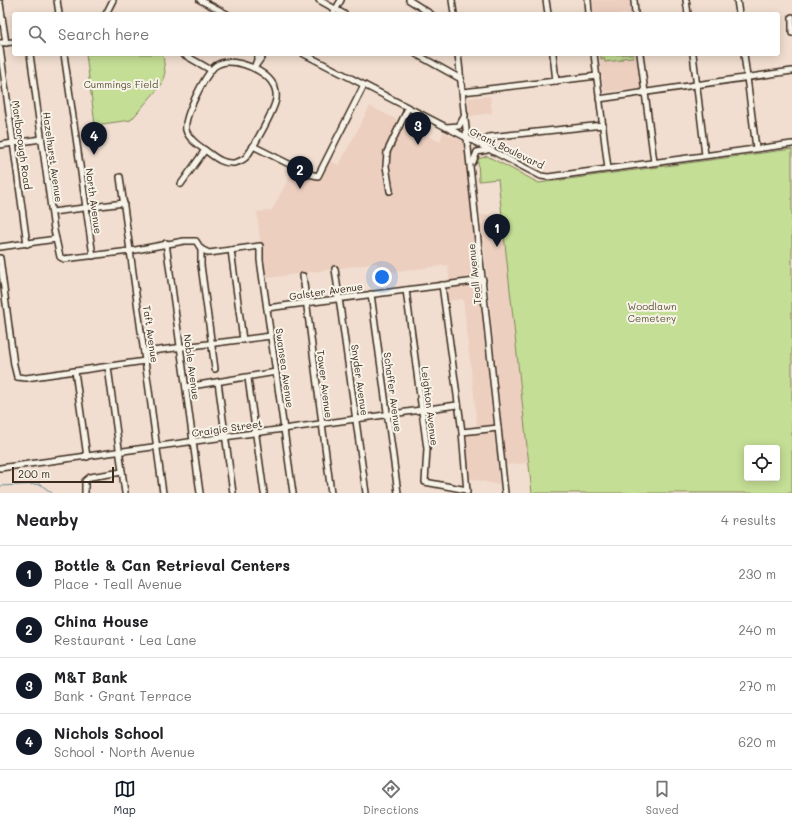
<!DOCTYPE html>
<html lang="en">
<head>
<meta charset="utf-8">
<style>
  :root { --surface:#fff; --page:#f2f2f2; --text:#202124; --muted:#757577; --line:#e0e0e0; --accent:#111827 }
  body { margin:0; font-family:Mali,sans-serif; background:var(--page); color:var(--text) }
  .controls { position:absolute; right:12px; bottom:12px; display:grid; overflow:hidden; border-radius:4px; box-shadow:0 2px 10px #0003 }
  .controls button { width:36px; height:36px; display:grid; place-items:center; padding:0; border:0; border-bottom:1px solid var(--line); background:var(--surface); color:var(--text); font:20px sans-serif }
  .scale { position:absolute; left:12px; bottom:10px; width:102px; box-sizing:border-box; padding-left:4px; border:2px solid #3b2a1e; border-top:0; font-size:11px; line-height:14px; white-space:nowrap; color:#3b2a1e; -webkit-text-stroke:3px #f7f3e8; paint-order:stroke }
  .you { position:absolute; left:382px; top:277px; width:14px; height:14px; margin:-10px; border:3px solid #fff; border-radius:50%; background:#1a73e8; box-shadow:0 0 0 6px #1a73e833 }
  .badge { display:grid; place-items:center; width:26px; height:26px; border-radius:50%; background:var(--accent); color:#fff; font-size:13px; font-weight:700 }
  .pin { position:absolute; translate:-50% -33px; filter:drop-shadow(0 1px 2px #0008) }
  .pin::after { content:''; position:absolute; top:21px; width:14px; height:12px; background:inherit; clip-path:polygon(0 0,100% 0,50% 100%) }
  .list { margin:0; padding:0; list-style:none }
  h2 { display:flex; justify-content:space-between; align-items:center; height:52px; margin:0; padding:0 16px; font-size:17px }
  h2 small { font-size:13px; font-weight:400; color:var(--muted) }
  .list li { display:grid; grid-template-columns:26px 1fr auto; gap:12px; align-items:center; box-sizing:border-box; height:56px; padding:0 16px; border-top:1px solid var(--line) }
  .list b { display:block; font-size:15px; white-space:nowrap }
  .list p { margin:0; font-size:13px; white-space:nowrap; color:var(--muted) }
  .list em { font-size:13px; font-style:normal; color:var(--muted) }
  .icon { flex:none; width:22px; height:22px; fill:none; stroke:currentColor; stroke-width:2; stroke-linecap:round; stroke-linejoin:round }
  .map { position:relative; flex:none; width:792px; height:493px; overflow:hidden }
  .search { position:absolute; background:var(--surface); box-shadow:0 2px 10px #0003; left:12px; right:12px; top:12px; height:44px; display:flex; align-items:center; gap:10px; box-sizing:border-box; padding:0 14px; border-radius:4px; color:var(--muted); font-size:15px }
  .sheet { height:276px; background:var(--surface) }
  nav { display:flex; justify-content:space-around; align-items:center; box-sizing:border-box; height:56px; border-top:1px solid var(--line); background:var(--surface); font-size:11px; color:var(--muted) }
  nav a { display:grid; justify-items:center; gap:2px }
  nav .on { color:var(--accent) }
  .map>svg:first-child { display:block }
  .built { fill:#eccfbf }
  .green { fill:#c4de95; stroke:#80845a; fill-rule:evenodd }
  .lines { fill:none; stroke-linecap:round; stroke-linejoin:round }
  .stream { stroke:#61888e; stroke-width:1 }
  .minor-casing { stroke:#3b2a1e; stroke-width:8 }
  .minor { stroke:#f7f3e8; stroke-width:5 }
  .labels { text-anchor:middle; stroke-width:4; stroke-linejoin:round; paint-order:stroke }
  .park-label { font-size:10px; fill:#5d573c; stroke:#f7f3e8 }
  .street-label { font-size:10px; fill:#3b2a1e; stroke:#f7f3e8 }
</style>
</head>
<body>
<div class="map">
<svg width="792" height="493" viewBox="0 0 792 493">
  <rect width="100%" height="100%" fill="#f1ded0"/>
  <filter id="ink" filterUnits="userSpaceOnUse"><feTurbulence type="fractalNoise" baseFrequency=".025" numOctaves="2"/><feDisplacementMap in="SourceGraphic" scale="8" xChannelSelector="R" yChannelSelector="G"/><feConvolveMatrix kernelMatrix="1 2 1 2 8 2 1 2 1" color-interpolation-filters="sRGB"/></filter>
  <g filter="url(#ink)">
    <g class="built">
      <polygon points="593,0 632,0 634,14 594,14"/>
      <polygon points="599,54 638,54 643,88 604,92"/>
      <polygon points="490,96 492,113 470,116 468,98"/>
      <polygon points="370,106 440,142 443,132 463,141 465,146 499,485 468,478 464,429 477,428 475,404 463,299 447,301 445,288 450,287 448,265 379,274 377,263 261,279 257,252 260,241 257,212 272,210 296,164 313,173 323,174 329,161 339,165"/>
      <polygon points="502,214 528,463 506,465 481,215"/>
    </g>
    <g class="green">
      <polygon points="86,54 163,54 165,72 162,84 131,120 95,125"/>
      <polygon points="633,54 633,57 622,58 622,60 605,62 604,58 601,59 601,55"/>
      <path d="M792 149V493H532L498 179 479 181 478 159 487 156 539 183ZM747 448H777V478H747Z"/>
    </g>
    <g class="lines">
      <polyline class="stream" points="0,486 40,484 52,493"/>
      <defs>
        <g id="minor">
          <polyline points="57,0 59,14"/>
          <polyline points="200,0 227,14"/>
          <polyline points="319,0 344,14"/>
          <polyline points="409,0 431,14"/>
          <polyline points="452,0 454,14"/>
          <polyline points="546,0 548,14"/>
          <polyline points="588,0 589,14"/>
          <polyline points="634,0 635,14"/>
          <polyline points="686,0 688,14"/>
          <polyline points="737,0 739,14"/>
          <polyline points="0,3 6,43"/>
          <polyline points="106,14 113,0"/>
          <polyline points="333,14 341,0"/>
          <polyline points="792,17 792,33"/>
          <polyline points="0,43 14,42"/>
          <polyline points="0,48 27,244"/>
          <polyline points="30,54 54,230 60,257 64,259 130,251 184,241 196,241 201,249 201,265 215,369"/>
          <polyline points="64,54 93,256"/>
          <polyline points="183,54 211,70"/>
          <polyline points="259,54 254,68 264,54"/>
          <polyline points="304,54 541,176 548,177 792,144"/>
          <polyline points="416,54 461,79"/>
          <polyline points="458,54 505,493"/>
          <polyline points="553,54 556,81"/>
          <polyline points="594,54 608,169"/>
          <polyline points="640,54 654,162"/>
          <polyline points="693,54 705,155"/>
          <polyline points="744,54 756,148"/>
          <path d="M225 62C245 61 279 75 276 99 274 111 254 146 247 156 244 160 238 162 234 163 224 164 217 159 209 153 201 147 189 140 186 130 183 117 205 76 214 67 217 64 221 63 225 62Z"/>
          <polyline points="463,92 597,76"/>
          <polyline points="599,99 792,71"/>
          <polyline points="446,127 459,126 465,115"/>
          <polyline points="484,140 489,137 603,125"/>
          <polyline points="0,145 41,139"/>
          <polyline points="253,146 309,174 318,176 364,85"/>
          <polyline points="473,162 477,152 487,150"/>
          <polyline points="120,177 163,493"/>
          <polyline points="181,184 205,150"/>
          <polyline points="390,191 386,166 387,152 408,108"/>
          <polyline points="52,212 124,203"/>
          <polyline points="166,243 200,493"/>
          <polyline points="0,247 56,239"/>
          <polyline points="201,249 209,253 260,246 260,260 293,493"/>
          <polyline points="231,250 243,340"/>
          <polyline points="0,258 14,365 17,377 26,378 145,361"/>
          <polyline points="335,269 366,493"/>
          <polyline points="303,276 331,493"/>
          <polyline points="442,285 462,432 467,492"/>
          <polyline points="406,290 427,449 425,482 467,490"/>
          <polyline points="371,294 398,493"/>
          <polyline points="267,308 483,280"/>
          <polyline points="144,352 271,336"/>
          <polyline points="108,367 125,493"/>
          <polyline points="75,371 87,457"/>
          <polyline points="248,378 264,493"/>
          <polyline points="218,382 233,493"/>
          <polyline points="186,387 276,372"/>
          <polyline points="462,432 498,428"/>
          <polyline points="0,468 457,405"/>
          <polyline points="85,493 85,481 90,477 122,472"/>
        </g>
      </defs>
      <use href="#minor" class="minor-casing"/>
      <use href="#minor" class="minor"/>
    </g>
  </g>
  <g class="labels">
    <g class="park-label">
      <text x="121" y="88">Cummings Field</text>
      <text x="652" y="310">Woodlawn<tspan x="652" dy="12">Cemetery</tspan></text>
    </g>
    <g class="street-label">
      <text transform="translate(22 145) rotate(82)" y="4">Marlborough Road</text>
      <text transform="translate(507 148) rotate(26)" y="4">Grant Boulevard</text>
      <text transform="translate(53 157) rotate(82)" y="4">Hazelhurst Avenue</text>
      <text transform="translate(94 201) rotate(82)" y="4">North Avenue</text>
      <text transform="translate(474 274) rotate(-96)" y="4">Teall Avenue</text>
      <text transform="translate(326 291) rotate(-8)" y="4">Galster Avenue</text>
      <text transform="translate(151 334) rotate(82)" y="4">Taft Avenue</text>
      <text transform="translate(192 367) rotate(82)" y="4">Noble Avenue</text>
      <text transform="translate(285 368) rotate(82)" y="4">Swansea Avenue</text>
      <text transform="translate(360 380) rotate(82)" y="4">Snyder Avenue</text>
      <text transform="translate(325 384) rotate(83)" y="4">Tower Avenue</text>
      <text transform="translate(393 392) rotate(82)" y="4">Schaffer Avenue</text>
      <text transform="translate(430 406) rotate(83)" y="4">Leighton Avenue</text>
      <text transform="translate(227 428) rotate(-8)" y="4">Craigie Street</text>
    </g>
  </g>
</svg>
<div class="controls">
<button><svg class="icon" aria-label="locate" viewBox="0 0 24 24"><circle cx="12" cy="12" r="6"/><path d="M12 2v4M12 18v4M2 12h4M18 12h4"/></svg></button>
</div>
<div class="scale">200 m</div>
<div class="you"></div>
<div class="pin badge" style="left:497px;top:247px">1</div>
<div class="pin badge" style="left:300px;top:189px">2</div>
<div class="pin badge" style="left:418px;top:145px">3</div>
<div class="pin badge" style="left:94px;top:155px">4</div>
<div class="search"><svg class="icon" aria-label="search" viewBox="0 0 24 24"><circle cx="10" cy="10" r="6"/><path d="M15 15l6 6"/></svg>Search here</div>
</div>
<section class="sheet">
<h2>Nearby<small>4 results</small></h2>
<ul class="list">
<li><span class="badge">1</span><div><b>Bottle &amp; Can Retrieval Centers</b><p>Place · Teall Avenue</p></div><em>230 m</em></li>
<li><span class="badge">2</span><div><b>China House</b><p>Restaurant · Lea Lane</p></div><em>240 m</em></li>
<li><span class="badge">3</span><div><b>M&amp;T Bank</b><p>Bank · Grant Terrace</p></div><em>270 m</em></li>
<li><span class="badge">4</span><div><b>Nichols School</b><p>School · North Avenue</p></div><em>620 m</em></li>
</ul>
</section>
<nav>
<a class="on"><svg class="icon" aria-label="map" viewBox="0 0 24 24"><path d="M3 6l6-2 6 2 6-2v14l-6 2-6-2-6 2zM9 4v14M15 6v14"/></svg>Map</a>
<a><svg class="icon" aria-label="directions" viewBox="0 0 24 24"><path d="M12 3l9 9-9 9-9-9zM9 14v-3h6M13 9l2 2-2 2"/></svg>Directions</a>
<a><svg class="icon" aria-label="saved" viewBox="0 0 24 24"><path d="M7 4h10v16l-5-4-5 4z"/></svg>Saved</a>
</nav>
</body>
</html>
